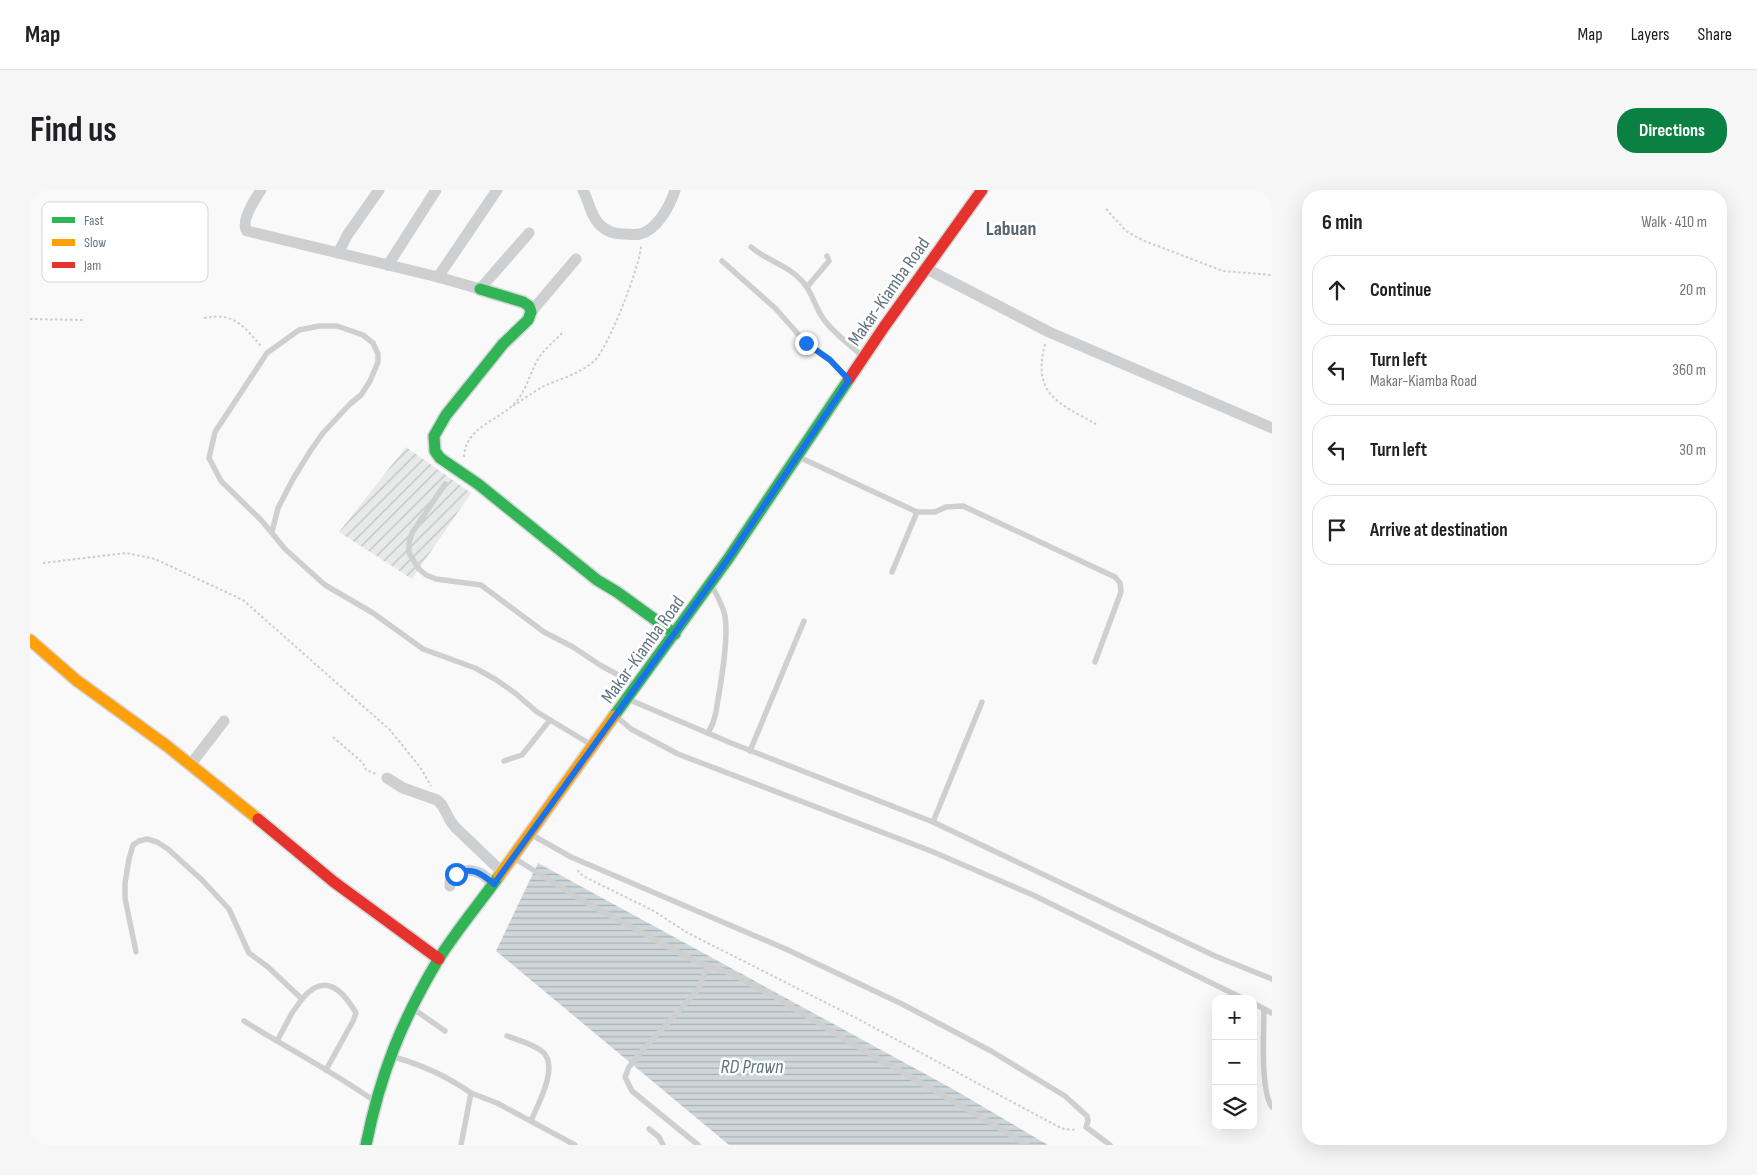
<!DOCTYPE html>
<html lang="en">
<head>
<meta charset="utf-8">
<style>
  :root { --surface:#fff; --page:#f6f6f6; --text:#202124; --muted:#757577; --line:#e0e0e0; --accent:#0b8043 }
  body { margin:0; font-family:"Sofia Sans Condensed",sans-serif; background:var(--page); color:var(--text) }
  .controls { position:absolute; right:15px; bottom:15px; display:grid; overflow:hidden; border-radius:10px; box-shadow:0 5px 20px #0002 }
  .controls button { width:45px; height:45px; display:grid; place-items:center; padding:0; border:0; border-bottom:1px solid var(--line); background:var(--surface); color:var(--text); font:25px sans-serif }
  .stop { position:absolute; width:15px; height:15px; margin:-11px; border:4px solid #1a73e8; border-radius:50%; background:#fff }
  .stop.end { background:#1a73e8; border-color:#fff; box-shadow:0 1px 5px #0008 }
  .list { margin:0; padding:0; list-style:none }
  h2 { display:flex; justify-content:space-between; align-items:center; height:65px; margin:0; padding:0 20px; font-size:21px }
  h2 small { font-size:16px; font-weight:400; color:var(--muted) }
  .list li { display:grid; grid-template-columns:32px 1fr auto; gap:15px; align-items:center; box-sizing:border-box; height:70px; margin:0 10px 10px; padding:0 10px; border:1px solid var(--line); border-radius:20px }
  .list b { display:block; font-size:19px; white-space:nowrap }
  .list p { margin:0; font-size:16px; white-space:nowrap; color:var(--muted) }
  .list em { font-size:16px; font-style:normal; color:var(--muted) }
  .icon { flex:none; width:28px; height:28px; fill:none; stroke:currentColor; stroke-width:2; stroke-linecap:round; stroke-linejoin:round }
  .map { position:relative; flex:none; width:1242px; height:955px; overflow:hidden; border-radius:20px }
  header { display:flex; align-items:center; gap:30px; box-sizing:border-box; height:70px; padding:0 25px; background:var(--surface); border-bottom:1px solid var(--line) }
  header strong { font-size:24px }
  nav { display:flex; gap:28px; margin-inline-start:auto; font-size:18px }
  .intro { display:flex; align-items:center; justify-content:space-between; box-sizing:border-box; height:120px; padding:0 30px }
  h1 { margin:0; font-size:35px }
  .button { padding:12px 22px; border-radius:20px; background:var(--accent); color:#fff; font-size:18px; font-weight:700 }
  main { display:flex; gap:30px; padding:0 30px }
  aside { flex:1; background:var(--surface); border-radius:20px; box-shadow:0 5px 20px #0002 }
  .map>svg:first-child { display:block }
  .industrial { fill:url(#industrial-furrows) }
  .water { fill:url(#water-rules) }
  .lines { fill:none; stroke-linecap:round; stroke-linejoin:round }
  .fast-casing { stroke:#d5d6d7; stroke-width:14 }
  .slow-casing { stroke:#d5d6d7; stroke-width:14 }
  .jam-casing { stroke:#d5d6d7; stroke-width:14 }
  .path { stroke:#cbcccd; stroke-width:2; stroke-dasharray:2.5 2.5; stroke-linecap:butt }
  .lane { stroke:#cecfd0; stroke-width:5.5 }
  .street { stroke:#cecfd0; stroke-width:11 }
  .fast { stroke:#30b455; stroke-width:11 }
  .slow { stroke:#ff9f0a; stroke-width:11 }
  .jam { stroke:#e5322d; stroke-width:11 }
  .route { stroke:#1a73e8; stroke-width:6 }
  .labels { text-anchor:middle; stroke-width:5; stroke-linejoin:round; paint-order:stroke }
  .street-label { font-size:19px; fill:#657683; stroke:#fff }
  .neighbourhood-label { font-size:20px; font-weight:bold; fill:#57646e; stroke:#fff }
  .water-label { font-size:20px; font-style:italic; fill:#60757c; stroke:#fff }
  .key { fill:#fff; stroke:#d1d6da; stroke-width:1 }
  .key-label { font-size:14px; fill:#657683 }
</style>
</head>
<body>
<header>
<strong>Map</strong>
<nav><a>Map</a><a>Layers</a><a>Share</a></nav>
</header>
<div class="intro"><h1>Find us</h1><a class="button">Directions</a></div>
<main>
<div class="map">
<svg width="1242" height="955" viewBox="0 0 1242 955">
  <defs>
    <pattern id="industrial-furrows" width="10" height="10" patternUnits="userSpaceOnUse" patternTransform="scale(1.25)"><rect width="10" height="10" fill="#e8e9e9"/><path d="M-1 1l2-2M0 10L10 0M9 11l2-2" fill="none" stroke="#c0c1c2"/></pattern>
    <pattern id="water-rules" width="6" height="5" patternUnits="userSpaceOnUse" patternTransform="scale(1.25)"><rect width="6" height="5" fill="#ced6d9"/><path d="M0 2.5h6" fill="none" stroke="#abb2b5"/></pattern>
  </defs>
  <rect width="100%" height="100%" fill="#f9f9f9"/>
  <polygon class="industrial" points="376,257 441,303 382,389 309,342"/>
  <polygon class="water" points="508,673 921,898 1018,955 699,955 466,761"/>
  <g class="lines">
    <defs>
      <g id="fast">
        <polyline points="450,99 493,112 499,116 501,122 498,130 473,154 416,225 404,246 405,261 410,268 448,294 567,390 587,402 645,444"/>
        <polyline points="584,526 698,369 819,189"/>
        <path d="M336 955C350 885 371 832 408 770 426 741 449 714 469 686"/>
      </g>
      <g id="slow">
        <polyline points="0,450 46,490 137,556 228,629"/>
        <polyline points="469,686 584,526"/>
      </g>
      <g id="jam">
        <polyline points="819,189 854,137 952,0"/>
        <polyline points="228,629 304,692 409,769"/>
      </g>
    </defs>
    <use href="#fast" class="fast-casing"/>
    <use href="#slow" class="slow-casing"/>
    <use href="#jam" class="jam-casing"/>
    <g class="path">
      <polyline points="1076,19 1096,41 1112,50 1193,81 1242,85"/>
      <path d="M174 128C205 122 213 136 232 157"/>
      <polyline points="0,129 53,130"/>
      <path d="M1015 154C1002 204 1028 213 1066 234"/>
      <path d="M483 216C492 210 502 203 512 197 529 189 550 184 564 171 578 159 611 74 611 55"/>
      <path d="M434 267C435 239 464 232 482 216 496 203 499 185 508 169 514 159 524 152 532 143"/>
      <polyline points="13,373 96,363 125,369 213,410 360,540 390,577 401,596"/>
      <polyline points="303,547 333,573 336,580 346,584"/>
      <polyline points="548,680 549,683 555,687 624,721 656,742 828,829 1027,936 1034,939 1047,940"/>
    </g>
    <g class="lane">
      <path d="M721 57C737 71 758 75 772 91 783 102 785 119 795 131 805 144 819 154 831 165"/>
      <polyline points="692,71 745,118 776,153 800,169 816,187"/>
      <polyline points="777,97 799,71 797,66"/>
      <polyline points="769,267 887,322 905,322 916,317 933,316 1085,387 1090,393 1091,402 1065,472"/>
      <polyline points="415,294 382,343 379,353 379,363 389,379 396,385 406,389 451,395 514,442 543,457 570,475 603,493"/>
      <polyline points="242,342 248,318 263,289 281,260 293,243 320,214 331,205 340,191 348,172 348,164 343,153 333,145 307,136 289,136 269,140 237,163 185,242 179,268 191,291 232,331 255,359 295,395 343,423 393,459 445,478 465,489 485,503 507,522 560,554"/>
      <polyline points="862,382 887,322"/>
      <polyline points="600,510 701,553 903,632 1185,766 1242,789"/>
      <polyline points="587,527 601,539 648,564 901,661 1003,705 1214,809"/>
      <path d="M678 543 683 533 686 522C690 497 699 450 695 426 693 416 688 407 683 398"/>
      <polyline points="720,561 774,431"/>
      <polyline points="474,571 492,565 520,530"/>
      <polyline points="903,632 952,512"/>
      <polyline points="502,645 541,667 758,760 872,814 961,861 1035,906 1057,926 1058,931 1056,937 1080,955"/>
      <polyline points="484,668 553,711 665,771 705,785 749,809 823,854 956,930 997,955"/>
      <polyline points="106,762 95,708 95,693 99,669 103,655 109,651 117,649 127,652 138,659 172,690 199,719 219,763 238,777 272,809 262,823 247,851"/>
      <path d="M272 809C294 782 312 799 326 823L323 831 296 880"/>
      <polyline points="1223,813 1242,823"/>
      <path d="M1234 819C1234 840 1230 901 1242 917"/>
      <polyline points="385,820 415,841"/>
      <path d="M214 831C257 858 302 881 343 910"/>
      <path d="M477 846C488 850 504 854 513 862 529 877 508 914 501 931"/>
      <path d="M364 867C392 875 417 886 441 903L431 955"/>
      <polyline points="441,903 467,913 545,955"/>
      <polyline points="619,939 629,947 633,955"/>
      <polyline points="668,955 602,901 595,887 599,877 610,863 667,801 678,775"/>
    </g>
    <g class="street">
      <path d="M231 0C225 9 210 32 217 41L408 87 450 99 499 43"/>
      <path d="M553 0C559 11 560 25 570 35 577 42 584 44 594 44 599 44 605 45 610 44 627 40 640 16 645 0"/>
      <polyline points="308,63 318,44 349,0"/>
      <polyline points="358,75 406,0"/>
      <polyline points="895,78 1019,142 1242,238"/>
      <polyline points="408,87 467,0"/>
      <polyline points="501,122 546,69"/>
      <polyline points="161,574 194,531"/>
      <polyline points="357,588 373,598 407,610 412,615 421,632 426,638 472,682"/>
      <path d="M420 696C419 683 436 678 447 682 453 683 459 690 463 694"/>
    </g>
    <use href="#fast" class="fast"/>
    <use href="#slow" class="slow"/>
    <use href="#jam" class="jam"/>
  </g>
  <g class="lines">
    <path class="route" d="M426 684C442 676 452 684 464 694L698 369 819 190 800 170 776 153"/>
  </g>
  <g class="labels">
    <g class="street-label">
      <text transform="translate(858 101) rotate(-55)" y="7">Makar-Kiamba Road</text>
      <text transform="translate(612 459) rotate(-54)" y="7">Makar-Kiamba Road</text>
    </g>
    <g class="neighbourhood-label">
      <text x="981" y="45">Labuan</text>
    </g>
    <g class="water-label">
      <text x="722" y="883">RD Prawn</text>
    </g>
  </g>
  <rect x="12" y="12" width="166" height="80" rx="8" class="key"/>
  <rect x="22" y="27" width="23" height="6" fill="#30b455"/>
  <rect x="22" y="49" width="23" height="7" fill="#ff9f0a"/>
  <rect x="22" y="72" width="23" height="6" fill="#e5322d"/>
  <g class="key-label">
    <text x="54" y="35">Fast</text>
    <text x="54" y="57">Slow</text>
    <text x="54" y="80">Jam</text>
  </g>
</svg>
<div class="controls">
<button>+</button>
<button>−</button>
<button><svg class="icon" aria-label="layers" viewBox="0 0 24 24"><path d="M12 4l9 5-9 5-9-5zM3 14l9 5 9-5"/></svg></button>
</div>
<div class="stop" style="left:426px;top:684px"></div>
<div class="stop end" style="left:776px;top:153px"></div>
</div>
<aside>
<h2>6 min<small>Walk · 410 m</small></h2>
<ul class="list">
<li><svg class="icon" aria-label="ahead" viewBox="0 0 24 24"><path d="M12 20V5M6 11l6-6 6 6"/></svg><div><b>Continue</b></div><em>20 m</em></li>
<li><svg class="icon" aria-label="left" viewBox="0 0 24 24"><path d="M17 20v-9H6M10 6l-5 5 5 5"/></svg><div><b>Turn left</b><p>Makar-Kiamba Road</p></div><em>360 m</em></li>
<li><svg class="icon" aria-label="left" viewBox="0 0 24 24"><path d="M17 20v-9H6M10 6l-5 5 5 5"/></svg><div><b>Turn left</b></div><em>30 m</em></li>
<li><svg class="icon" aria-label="arrive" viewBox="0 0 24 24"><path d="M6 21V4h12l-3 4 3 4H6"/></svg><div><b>Arrive at destination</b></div></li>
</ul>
</aside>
</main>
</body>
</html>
